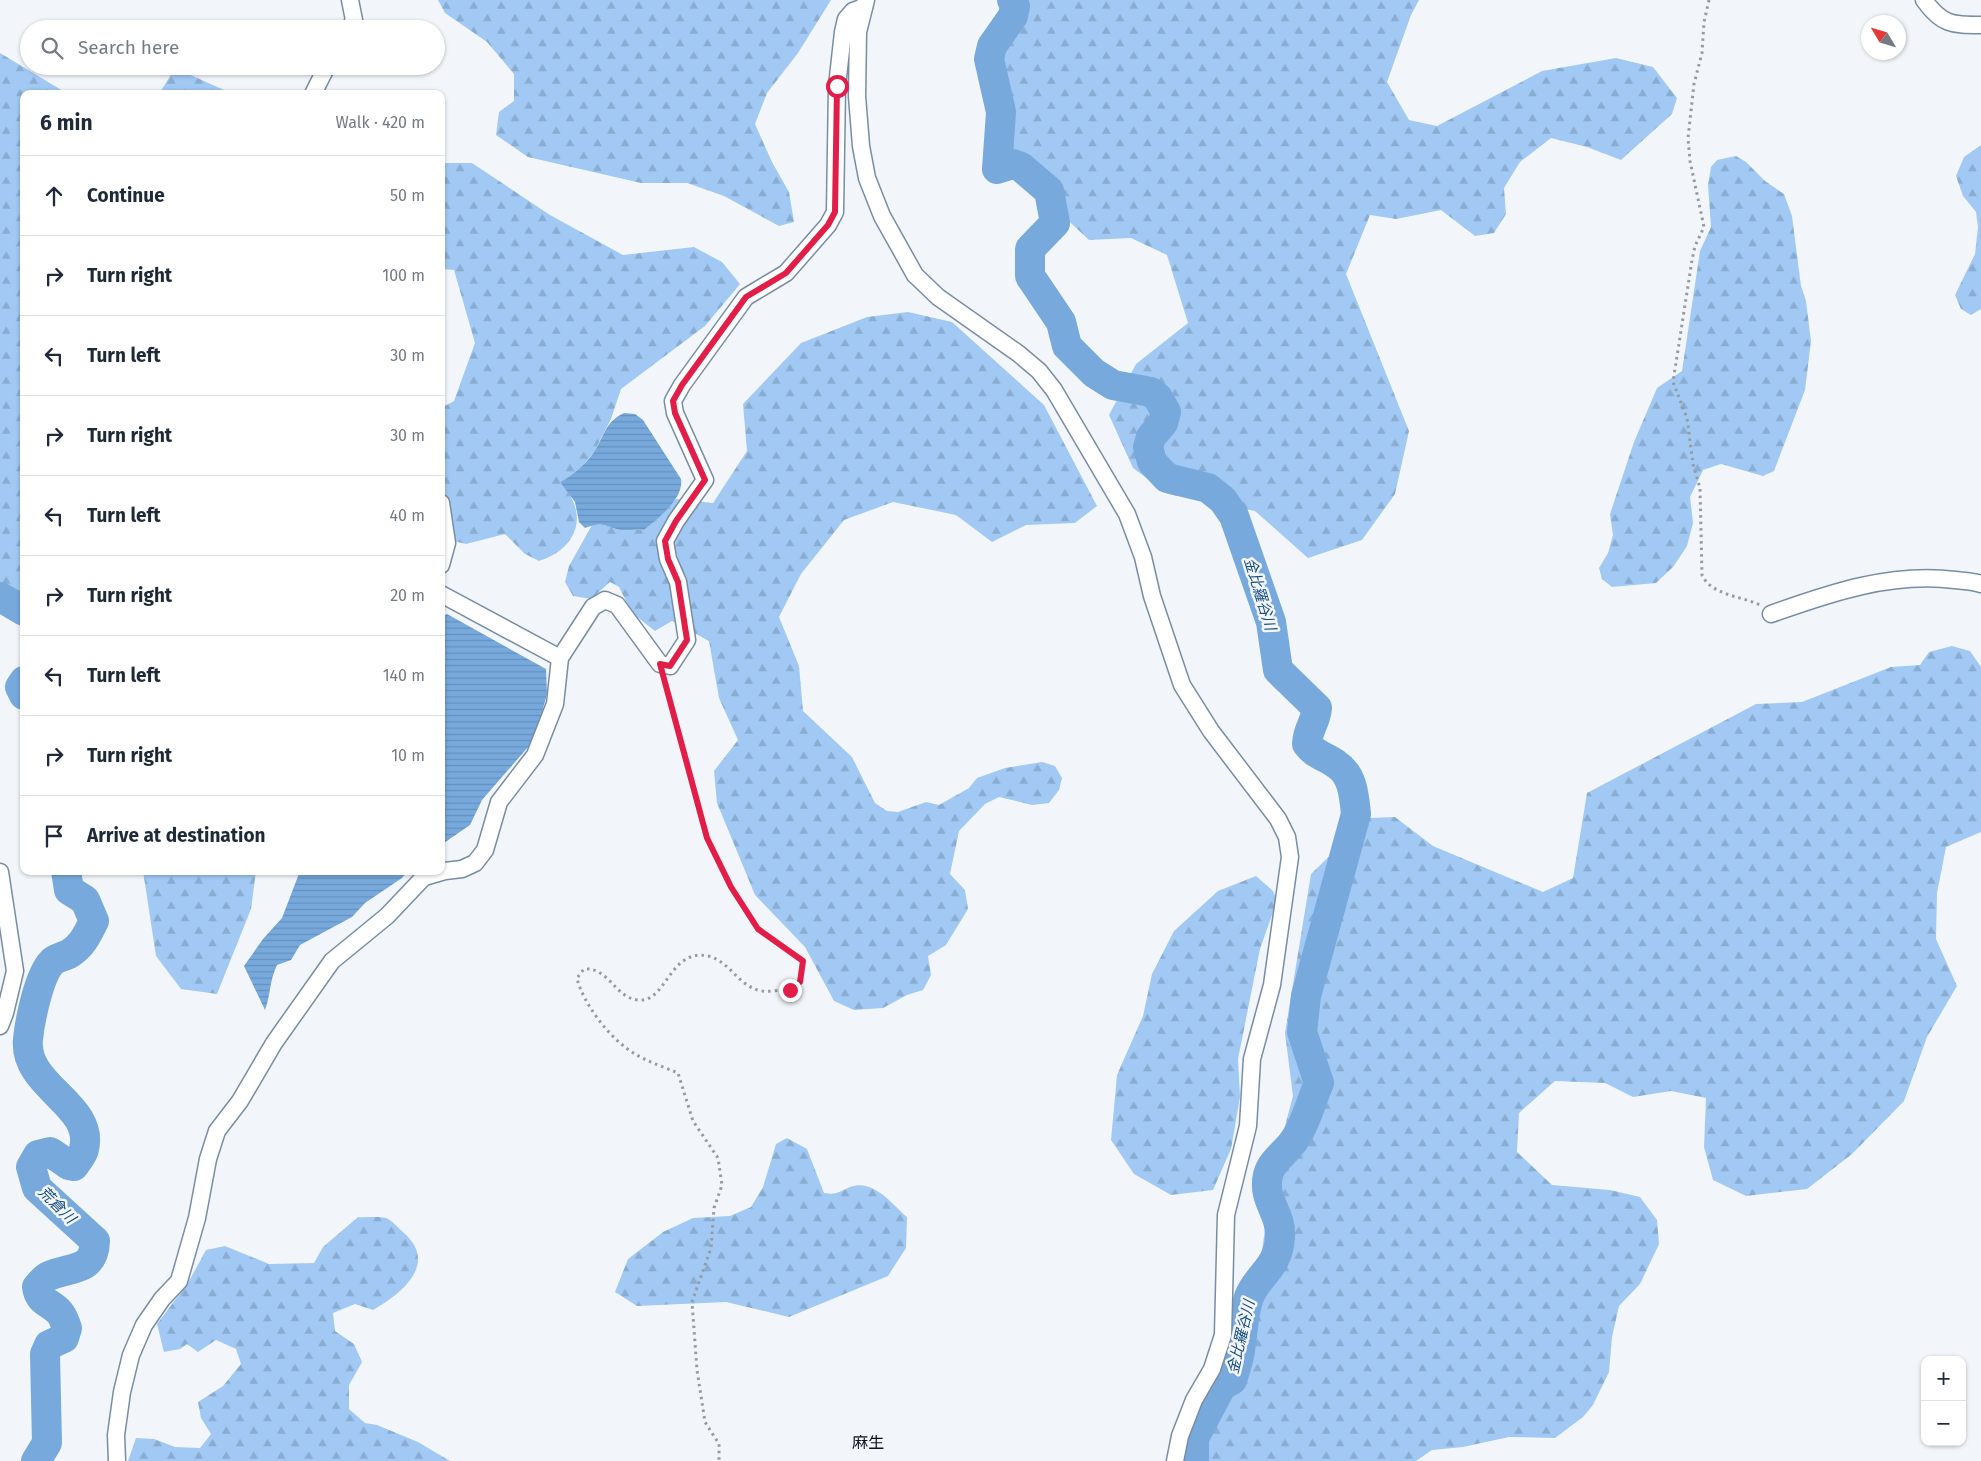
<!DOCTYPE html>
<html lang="en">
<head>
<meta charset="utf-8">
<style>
  :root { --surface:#fff; --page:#f6f6f7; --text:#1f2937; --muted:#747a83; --line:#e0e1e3 }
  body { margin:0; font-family:"Fira Sans","Noto Sans JP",sans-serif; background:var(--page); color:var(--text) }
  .controls { position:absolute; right:15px; bottom:15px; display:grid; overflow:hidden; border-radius:10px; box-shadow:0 1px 4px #0004 }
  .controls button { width:45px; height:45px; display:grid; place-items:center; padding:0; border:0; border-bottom:1px solid var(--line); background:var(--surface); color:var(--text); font:25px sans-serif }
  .compass { position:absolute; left:1861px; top:15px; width:45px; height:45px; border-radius:50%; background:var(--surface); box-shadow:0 1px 4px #0004; rotate:308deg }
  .stop { position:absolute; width:15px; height:15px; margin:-11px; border:4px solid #e11d48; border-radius:50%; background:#fff }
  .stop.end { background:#e11d48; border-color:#fff; box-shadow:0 1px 5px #0008 }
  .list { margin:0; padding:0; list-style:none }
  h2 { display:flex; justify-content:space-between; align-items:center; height:65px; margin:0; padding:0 20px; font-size:21px }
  h2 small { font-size:16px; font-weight:400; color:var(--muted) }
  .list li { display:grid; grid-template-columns:32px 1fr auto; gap:15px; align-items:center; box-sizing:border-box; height:80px; padding:0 20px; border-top:1px solid var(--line) }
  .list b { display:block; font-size:19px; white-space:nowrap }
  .list em { font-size:16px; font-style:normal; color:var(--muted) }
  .icon { flex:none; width:28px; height:28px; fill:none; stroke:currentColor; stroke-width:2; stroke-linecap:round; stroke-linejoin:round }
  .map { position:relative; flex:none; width:1981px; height:1461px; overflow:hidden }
  .search { position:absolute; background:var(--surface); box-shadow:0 1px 4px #0004; left:20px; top:20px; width:425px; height:55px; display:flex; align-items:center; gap:12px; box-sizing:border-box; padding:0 18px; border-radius:28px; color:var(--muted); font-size:19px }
  .panel { position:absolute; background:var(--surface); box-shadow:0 1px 4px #0004; left:20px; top:90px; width:425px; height:785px; border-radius:10px }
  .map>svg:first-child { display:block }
  .forest { fill:url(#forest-firs) }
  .water { fill:url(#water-rules) }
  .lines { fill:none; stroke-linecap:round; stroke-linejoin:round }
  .river { stroke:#77a9dc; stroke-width:30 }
  .street-casing { stroke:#788da3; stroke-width:19 }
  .path { stroke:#969ba1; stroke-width:3; stroke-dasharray:2.5 4; stroke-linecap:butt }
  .street { stroke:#fff; stroke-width:16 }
  .route { stroke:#e11d48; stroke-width:6 }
  .labels { text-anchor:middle; stroke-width:5; stroke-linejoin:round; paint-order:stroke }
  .water-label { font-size:15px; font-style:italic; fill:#174c7d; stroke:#f2f6fb }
  .quarter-label { font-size:16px; fill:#0a111a; stroke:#f2f6fb }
</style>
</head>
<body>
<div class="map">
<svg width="1981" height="1461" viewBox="0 0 1981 1461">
  <defs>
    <pattern id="forest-firs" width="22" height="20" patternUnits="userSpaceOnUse" patternTransform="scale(1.25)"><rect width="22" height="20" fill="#a1c9f4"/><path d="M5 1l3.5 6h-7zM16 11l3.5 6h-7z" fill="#89acd1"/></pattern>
    <pattern id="water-rules" width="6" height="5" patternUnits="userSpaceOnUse" patternTransform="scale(1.25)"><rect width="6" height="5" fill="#77a9dc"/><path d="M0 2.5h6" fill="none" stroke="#6690bc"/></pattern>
  </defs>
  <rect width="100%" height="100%" fill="#f2f6fb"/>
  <g class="forest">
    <polygon points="438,0 831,0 798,53 767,93 755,124 772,162 789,192 794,222 779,226 724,196 687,183 641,183 528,157 496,135 499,112 514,101 514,74 487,42 445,13"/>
    <polygon points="1025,0 1419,0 1411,15 1387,82 1409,120 1437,126 1542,71 1616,58 1653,67 1677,98 1672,114 1621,160 1587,147 1551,138 1520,162 1504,188 1506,214 1494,233 1475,236 1441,210 1396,219 1370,215 1346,274 1409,431 1395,494 1362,540 1308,558 1255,511 1168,494 1133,468 1109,415 1136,364 1188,323 1167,255 1131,238 1089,240 1012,168 1001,57"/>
    <polygon points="0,53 68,94 24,94 24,597 0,585"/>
    <polygon points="175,68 233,94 159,94"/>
    <polygon points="1981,145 1981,309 1971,315 1961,309 1955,295 1975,254 1978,227 1976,212 1963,196 1956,176 1964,157"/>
    <polygon points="1736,156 1746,162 1765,181 1784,194 1792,216 1801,286 1806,301 1811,341 1805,390 1774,471 1763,476 1721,464 1703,470 1690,497 1693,523 1687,546 1673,567 1656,583 1612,587 1602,579 1599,568 1608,553 1613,535 1610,514 1634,442 1657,388 1682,371 1700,251 1711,227 1708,185 1711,167 1717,160"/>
    <path d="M441 163H472L550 215 623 255 694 247 722 262 740 284 705 326 621 389 611 419 594 452 576 474 560 482C590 514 578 548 539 561L525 554 505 534 466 544 441 538V408L454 401 475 343 454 270 441 269Z"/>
    <path d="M908 312 952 322 1044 405 1097 506 1075 523 1026 525 992 542 956 515 893 502 844 520 801 574 779 617 799 666 803 711 852 757 875 803 887 811 898 812 926 802 939 805 969 788 977 778 1005 768 1042 762 1055 766 1062 778 1059 790 1049 803 1032 805 999 797 985 804 959 831 950 874 965 890 968 909 946 945 928 956 931 975 923 990 907 995 883 1008 854 1010 834 1001 805 947 755 895 717 803 714 771 738 740 719 698 709 641 672 621 655 631 632 613 619 587 610 582 591 599 573 596 565 582 569 566 592 525C606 523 607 527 620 530 625 531 636 529 644 530L676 499 713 503 747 451 743 404 801 343 867 317Z"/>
    <polygon points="1952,646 1970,651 1981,667 1981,832 1946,847 1937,893 1936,939 1957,986 1927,1037 1904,1101 1852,1154 1807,1189 1746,1196 1713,1180 1704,1147 1706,1098 1671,1091 1633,1097 1605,1083 1555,1081 1519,1113 1517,1152 1552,1185 1610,1190 1640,1197 1657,1220 1659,1244 1640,1284 1619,1306 1612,1337 1609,1372 1593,1405 1583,1417 1555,1438 1509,1437 1463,1447 1432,1450 1416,1461 1202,1461 1202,1443 1225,1393 1251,1369 1256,1297 1272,1175 1293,1096 1285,1033 1311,874 1369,818 1395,817 1433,846 1543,892 1573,878 1587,793 1756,704 1802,702 1891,667 1920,665 1929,652"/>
    <polygon points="143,871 256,871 251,909 217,994 181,989 156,956"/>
    <polygon points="1256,876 1273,891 1277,901 1260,949 1238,1059 1240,1097 1231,1149 1213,1190 1171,1195 1134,1174 1111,1140 1117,1075 1143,1016 1152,974 1174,931 1218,891"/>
    <path d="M787 1138 807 1149 824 1193C838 1195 838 1192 850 1187 873 1178 892 1204 907 1217L906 1248 888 1276 789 1317 726 1302 637 1306 615 1292 628 1259 663 1232 693 1218 730 1216 751 1207 763 1187 776 1144Z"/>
    <path d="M358 1217C366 1218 378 1216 386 1218 392 1220 399 1229 404 1233 439 1264 401 1294 373 1310L355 1304 333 1313 335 1331 354 1344 362 1362 349 1385V1409L365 1423 377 1425 418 1442 450 1461H128L136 1438 154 1439 175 1447 200 1448 211 1434 201 1418 198 1402 223 1386 241 1364 236 1349 216 1340 198 1352 187 1344 180 1349 164 1352 157 1324 188 1283 206 1250 225 1246 269 1264 314 1263 323 1247Z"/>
  </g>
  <g class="water">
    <path d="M624 413 635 414 643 420 681 479C684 499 658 518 644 530 636 529 625 531 620 530 603 526 604 521 585 528L579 522 575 502 560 482C574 475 585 465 594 452 605 435 605 422 624 413Z"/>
    <polygon points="447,614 546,669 547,694 539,723 529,746 482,800 470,825 441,845 441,618"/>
    <path d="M300 871H408L402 878 365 903 352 917 300 945 291 960 277 965C269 982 271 994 265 1010L244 966 263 939 282 918Z"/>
  </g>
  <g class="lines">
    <g class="river">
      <path d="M1012 0 1015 6 1013 16 992 46 989 59 1001 112 997 169 1013 164 1021 167 1049 191 1055 223 1030 249V276L1061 322 1067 346 1094 373 1113 385 1151 392 1158 398 1166 412 1163 423 1151 437 1148 447 1152 462 1167 478 1208 488 1223 500 1234 516 1271 622 1278 670 1317 708C1315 725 1308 727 1307 744 1315 755 1325 756 1336 764 1353 775 1354 795 1356 814L1306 996 1302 1032 1319 1083C1311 1101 1306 1123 1295 1139 1288 1151 1271 1161 1268 1175 1262 1201 1282 1213 1280 1237 1278 1269 1258 1274 1249 1297 1243 1314 1243 1333 1240 1350 1239 1360 1235 1370 1232 1380L1222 1385 1194 1438V1461"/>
      <polyline points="0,597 24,611"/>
      <polyline points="24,681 20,687 24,695"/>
      <path d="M36 1461 47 1443 45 1354 49 1345 64 1338 67 1328C65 1323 63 1316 60 1313 51 1302 39 1303 37 1287 41 1283 44 1278 49 1276 70 1266 94 1273 95 1241L37 1188 31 1167 38 1155 50 1152 69 1165 74 1166C77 1161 83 1155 84 1149 95 1104 23 1087 28 1039 30 1020 39 975 52 962 56 958 63 957 69 954 82 946 87 935 94 921L85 900 69 890 66 871"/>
    </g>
    <defs>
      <g id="street">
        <polyline points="866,0 858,32 857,96 861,146 867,178 882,216 915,275 938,297 1019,354 1039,371 1054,390 1127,514 1143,557 1152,596 1182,685 1211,731 1278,819 1287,837 1290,857 1272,985 1252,1059 1248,1126 1226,1215 1223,1335 1212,1369 1194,1400 1180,1436 1175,1461"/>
        <path d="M1924 0C1942 25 1952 25 1981 25"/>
        <polyline points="349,29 354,20 350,0"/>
        <polyline points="313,94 327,66"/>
        <polyline points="441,503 447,543 441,565"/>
        <polyline points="441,594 560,658"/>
        <path d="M1771 614C1830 593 1891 572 1955 580 1963 581 1973 581 1981 584"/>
        <polyline points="0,872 15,971 5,1013 0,1026"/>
        <polyline points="117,1461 116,1435 122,1392 131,1355 144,1325 162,1299 179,1281 197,1218 208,1159 217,1131 240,1101 274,1043 332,961 387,916 424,877 445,871 462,869 475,863 485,850 499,802 535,755 555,704 560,658 593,607 605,600 617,605 660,664 670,666 687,640 678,582 668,559 665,541 676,521 705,480 675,413 673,401 682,385 746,297 786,273 828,225 835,212 837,86 843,32 846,19 853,11 864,7"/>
      </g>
    </defs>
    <use href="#street" class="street-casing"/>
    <g class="path">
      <path d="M1709 0 1704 22 1702 53 1694 84 1688 138 1690 161 1704 227 1695 246 1692 260 1673 382 1687 418 1693 464 1700 488 1702 575C1711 595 1741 596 1760 605"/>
      <path d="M664 679 707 838 731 887 758 929 803 961 800 982C791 989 785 990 773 991 740 995 734 962 708 956 669 948 667 1003 638 1000 615 998 609 967 584 969L577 978C583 1004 611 1040 635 1054 648 1062 664 1067 678 1073L693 1121 718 1158 722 1185 714 1208 711 1248 692 1302 697 1370 705 1422 719 1444V1461"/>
    </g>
    <use href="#street" class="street"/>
  </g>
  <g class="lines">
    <polyline class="route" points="790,990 800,982 803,961 758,929 731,887 707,838 660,664 670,666 687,640 678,582 668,559 665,541 676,521 705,480 675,413 673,401 682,385 746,297 786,273 828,225 835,212 837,86"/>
  </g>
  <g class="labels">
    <g class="water-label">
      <text transform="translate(1260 594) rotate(73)" y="5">金比羅谷川</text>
      <text transform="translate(57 1205) rotate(45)" y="5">荒倉川</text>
      <text transform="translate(1241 1337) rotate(-77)" y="5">金比羅谷川</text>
    </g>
    <g class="quarter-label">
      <text x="868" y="1448">麻生</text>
    </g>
  </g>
</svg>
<div class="controls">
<button>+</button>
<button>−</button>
</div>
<svg class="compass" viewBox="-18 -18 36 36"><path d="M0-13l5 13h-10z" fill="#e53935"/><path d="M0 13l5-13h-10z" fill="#747a83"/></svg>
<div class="stop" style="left:837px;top:86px"></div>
<div class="stop end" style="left:790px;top:990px"></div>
<div class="search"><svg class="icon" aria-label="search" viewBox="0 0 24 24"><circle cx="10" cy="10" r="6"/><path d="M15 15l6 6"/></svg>Search here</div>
<section class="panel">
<h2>6 min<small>Walk · 420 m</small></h2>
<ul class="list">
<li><svg class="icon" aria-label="ahead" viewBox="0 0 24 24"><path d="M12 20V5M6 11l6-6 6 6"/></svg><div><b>Continue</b></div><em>50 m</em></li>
<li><svg class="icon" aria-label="right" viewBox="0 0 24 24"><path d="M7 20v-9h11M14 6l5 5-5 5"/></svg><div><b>Turn right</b></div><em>100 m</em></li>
<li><svg class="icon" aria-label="left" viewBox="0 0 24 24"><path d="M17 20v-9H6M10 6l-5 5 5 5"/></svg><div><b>Turn left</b></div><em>30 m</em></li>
<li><svg class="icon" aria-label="right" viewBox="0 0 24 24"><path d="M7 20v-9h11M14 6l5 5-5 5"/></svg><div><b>Turn right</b></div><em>30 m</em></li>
<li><svg class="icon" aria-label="left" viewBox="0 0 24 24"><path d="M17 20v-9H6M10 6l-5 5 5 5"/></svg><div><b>Turn left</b></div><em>40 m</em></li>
<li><svg class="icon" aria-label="right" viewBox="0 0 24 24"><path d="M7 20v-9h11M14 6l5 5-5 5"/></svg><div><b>Turn right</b></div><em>20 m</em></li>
<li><svg class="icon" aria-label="left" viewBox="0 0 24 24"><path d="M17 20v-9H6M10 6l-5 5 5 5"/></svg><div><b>Turn left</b></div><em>140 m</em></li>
<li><svg class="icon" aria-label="right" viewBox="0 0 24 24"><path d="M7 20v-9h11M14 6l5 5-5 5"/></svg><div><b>Turn right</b></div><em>10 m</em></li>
<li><svg class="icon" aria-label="arrive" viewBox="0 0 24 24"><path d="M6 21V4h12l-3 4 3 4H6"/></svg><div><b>Arrive at destination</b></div></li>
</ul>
</section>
</div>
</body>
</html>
